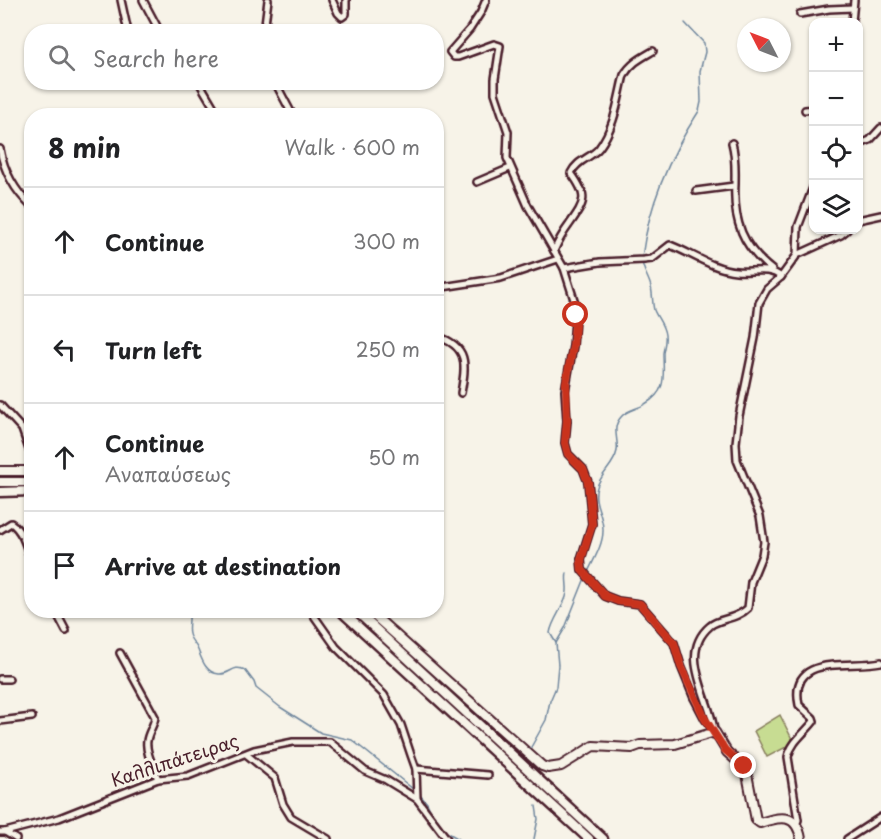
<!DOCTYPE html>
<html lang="en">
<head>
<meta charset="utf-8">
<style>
  :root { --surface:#fff; --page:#f6f6f6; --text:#202124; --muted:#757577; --line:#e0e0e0 }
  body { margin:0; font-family:"Playpen Sans",sans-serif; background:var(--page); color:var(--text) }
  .controls { position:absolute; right:18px; top:18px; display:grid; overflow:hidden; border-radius:12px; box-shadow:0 2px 4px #0004 }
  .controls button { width:54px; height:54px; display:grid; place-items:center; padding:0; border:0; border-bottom:2px solid var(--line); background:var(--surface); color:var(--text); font:30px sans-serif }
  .compass { position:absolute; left:737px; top:18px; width:54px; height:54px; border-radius:50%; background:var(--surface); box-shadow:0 2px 4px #0004; rotate:312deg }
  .stop { position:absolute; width:18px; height:18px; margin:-14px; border:4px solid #c8321e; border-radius:50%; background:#fff }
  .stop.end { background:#c8321e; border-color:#fff; box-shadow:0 2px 6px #0008 }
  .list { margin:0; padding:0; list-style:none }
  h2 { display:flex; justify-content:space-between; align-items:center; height:78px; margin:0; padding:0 24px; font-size:26px }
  h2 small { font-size:20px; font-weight:400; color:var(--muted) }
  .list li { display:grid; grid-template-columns:39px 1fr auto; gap:18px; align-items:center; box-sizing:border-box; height:108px; padding:0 24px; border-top:2px solid var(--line) }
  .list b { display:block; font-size:22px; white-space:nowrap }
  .list p { margin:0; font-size:20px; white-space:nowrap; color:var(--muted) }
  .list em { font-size:20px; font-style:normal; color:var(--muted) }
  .icon { flex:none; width:33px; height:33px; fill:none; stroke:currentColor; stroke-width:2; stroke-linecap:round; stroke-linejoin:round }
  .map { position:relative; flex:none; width:881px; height:839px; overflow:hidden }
  .search { position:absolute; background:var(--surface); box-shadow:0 2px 4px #0004; left:24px; top:24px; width:420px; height:66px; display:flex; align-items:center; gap:15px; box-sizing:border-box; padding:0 21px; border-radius:24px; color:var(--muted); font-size:22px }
  .panel { position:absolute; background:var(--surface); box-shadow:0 2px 4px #0004; left:24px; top:108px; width:420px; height:510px; border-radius:24px }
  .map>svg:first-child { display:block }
  .green { fill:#c7dc92; stroke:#887e5e; stroke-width:1.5 }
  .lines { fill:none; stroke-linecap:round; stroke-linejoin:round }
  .stream { stroke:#6f869d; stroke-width:1.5 }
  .street-casing { stroke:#4a1f2b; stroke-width:10 }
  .secondary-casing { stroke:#4a1f2b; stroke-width:12 }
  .primary-casing { stroke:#4a1f2b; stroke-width:13 }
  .street { stroke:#f7f3e8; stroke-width:5 }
  .secondary { stroke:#f7f3e8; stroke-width:8 }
  .primary { stroke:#f7f3e8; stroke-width:8 }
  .route { stroke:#c8321e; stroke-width:8 }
  .labels { text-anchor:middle; stroke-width:6; stroke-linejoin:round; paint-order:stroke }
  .street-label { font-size:18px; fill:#4a1f2b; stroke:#f7f3e8 }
</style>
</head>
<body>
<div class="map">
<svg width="881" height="839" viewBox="0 0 881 839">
  <rect width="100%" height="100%" fill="#f7f3e8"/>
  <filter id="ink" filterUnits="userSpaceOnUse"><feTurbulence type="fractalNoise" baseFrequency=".0167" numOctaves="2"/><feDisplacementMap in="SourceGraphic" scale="12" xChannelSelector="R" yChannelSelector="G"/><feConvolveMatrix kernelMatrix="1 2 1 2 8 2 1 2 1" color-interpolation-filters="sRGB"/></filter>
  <g filter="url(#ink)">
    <polygon class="green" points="780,715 794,743 767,757 754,731"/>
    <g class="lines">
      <g class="stream">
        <path d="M642 257C649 204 670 155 699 111L701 102 700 71 705 52 704 43 685 23"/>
        <path d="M587 574C593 561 603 545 603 531 604 516 592 502 597 487 601 473 614 466 617 451 619 439 611 428 621 417 626 410 638 409 645 404 668 391 663 375 663 353 664 347 666 341 665 335 664 325 657 318 654 310 652 302 653 295 651 287 649 278 643 271 642 261"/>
        <path d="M188 610C191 618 187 626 189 634 190 640 196 644 198 650 202 660 206 673 219 674 230 675 233 664 245 670L254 682 256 688 280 707 321 733 352 740 413 789"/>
        <polyline points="556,643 565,628 585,578"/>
        <path d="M530 749 546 720 550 701 556 687 558 665 556 643 550 633C552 621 562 609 566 597 569 588 565 581 567 573"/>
        <polyline points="420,795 427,803 433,816"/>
        <polyline points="443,830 459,839"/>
        <polyline points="534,839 538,819 536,806"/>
      </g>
      <defs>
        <g id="street">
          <polyline points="121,0 128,32"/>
          <polyline points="143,0 160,32"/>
          <polyline points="332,0 338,13 342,17 346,14 346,0"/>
          <polyline points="486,0 481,12 470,29 450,52 454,57 458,57 494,44 500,46 495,79 495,93 508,132 507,158 528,206 564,268 576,306 573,346 565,391 567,421 565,443 568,454 583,469 588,482 592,524 581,559 582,570 605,596 618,601 640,604 674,643 681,666 694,698 705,719 715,732"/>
          <polyline points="800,14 829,9 853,8"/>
          <polyline points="852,22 854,0"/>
          <polyline points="264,32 268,0"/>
          <polyline points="199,82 219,116"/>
          <polyline points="275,82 293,116"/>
          <polyline points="805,110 814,109"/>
          <path d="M732 143C736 157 735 170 735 184 733 222 743 247 772 270"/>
          <polyline points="858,145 870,140 881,128"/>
          <path d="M0 149C4 172 15 191 32 207"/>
          <polyline points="477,182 510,168"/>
          <polyline points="696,191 734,186"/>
          <polyline points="858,220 881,215"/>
          <path d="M554 251C558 242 563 233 569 225 585 202 589 197 571 173 577 160 591 158 599 148 615 127 618 99 624 75 631 63 641 58 653 51"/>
          <polyline points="797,255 841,235 847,230"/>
          <path d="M564 268 600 262 644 260 652 259 670 245C691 253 713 269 736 271 750 273 769 266 781 277"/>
          <polyline points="436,288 501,278 558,259"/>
          <path d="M436 336C469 346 466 364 461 393"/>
          <polyline points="0,405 22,429 32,458"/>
          <path d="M0 530 11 523C23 531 27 549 32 563"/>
          <polyline points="55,610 66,631"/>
          <polyline points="310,610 336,647 384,695 401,725 411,755 416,769 417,799 447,839"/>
          <path d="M120 653 155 717C154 726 148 732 147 741 145 752 154 768 158 779"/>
          <polyline points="0,679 9,679"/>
          <polyline points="0,721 32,717"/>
          <path d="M714 730C710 697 677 654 710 626 719 618 736 620 748 608L751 582 762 555 764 542 760 516 737 460 736 443 739 416 755 338 759 303 767 289 781 277 797 255 798 227 814 185"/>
          <polyline points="246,754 275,778 283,804 291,817 328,839"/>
          <polyline points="416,769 488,775"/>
          <path d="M796 825 798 820 788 757C791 742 805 733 814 721L813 718 799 705C788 652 851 669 881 662"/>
          <polyline points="0,832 5,832 59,818 158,779 188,776 254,750 293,742 330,742 365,771 386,780 417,799"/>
          <polyline points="5,832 16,839"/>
          <polyline points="847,839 881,817"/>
        </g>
        <g id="secondary">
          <polyline points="0,471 32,471"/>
          <path d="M368 610 542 766 548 768 561 766 593 746 632 748 640 745 675 744 715 732 727 752 746 769 756 820 760 823C780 816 797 813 801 839"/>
        </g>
        <g id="primary">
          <polyline points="0,482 32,482"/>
          <polyline points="0,492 32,491"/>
          <polyline points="340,610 589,839"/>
          <polyline points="355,610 603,839"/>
        </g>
      </defs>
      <use href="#street" class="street-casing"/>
      <use href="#secondary" class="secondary-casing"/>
      <use href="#primary" class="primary-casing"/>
      <use href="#street" class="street"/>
      <use href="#secondary" class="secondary"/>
      <use href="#primary" class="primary"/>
    </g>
  </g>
  <g class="lines" filter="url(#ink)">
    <polyline class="route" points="576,315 573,346 566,383 567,421 565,443 568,454 583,469 588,482 592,524 581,560 582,570 605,596 618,601 640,604 674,643 681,666 705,719 725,750 744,766"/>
  </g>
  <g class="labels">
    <g class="street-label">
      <text transform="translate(175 761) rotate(-18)" y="6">Καλλιπάτειρας</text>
    </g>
  </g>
</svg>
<div class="controls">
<button>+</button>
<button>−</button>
<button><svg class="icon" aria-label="locate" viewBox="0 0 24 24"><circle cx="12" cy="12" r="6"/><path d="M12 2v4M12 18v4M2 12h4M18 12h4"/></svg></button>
<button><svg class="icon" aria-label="layers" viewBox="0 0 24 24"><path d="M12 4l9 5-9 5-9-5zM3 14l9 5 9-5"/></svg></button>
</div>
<svg class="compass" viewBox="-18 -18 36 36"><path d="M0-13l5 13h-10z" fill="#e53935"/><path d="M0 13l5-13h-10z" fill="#757577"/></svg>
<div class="stop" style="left:576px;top:315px"></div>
<div class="stop end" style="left:744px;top:766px"></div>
<div class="search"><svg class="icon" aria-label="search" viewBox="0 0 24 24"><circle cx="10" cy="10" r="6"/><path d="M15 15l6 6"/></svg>Search here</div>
<section class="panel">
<h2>8 min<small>Walk · 600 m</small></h2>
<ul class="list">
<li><svg class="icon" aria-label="ahead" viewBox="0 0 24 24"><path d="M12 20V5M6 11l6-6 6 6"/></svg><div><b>Continue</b></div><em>300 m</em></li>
<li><svg class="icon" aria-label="left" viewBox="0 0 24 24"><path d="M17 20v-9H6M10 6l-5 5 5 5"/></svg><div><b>Turn left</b></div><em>250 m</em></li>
<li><svg class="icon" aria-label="ahead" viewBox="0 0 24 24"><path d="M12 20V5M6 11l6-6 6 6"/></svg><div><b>Continue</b><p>Αναπαύσεως</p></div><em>50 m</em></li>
<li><svg class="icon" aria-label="arrive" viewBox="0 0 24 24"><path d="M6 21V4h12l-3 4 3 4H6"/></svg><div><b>Arrive at destination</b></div></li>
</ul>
</section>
</div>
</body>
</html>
